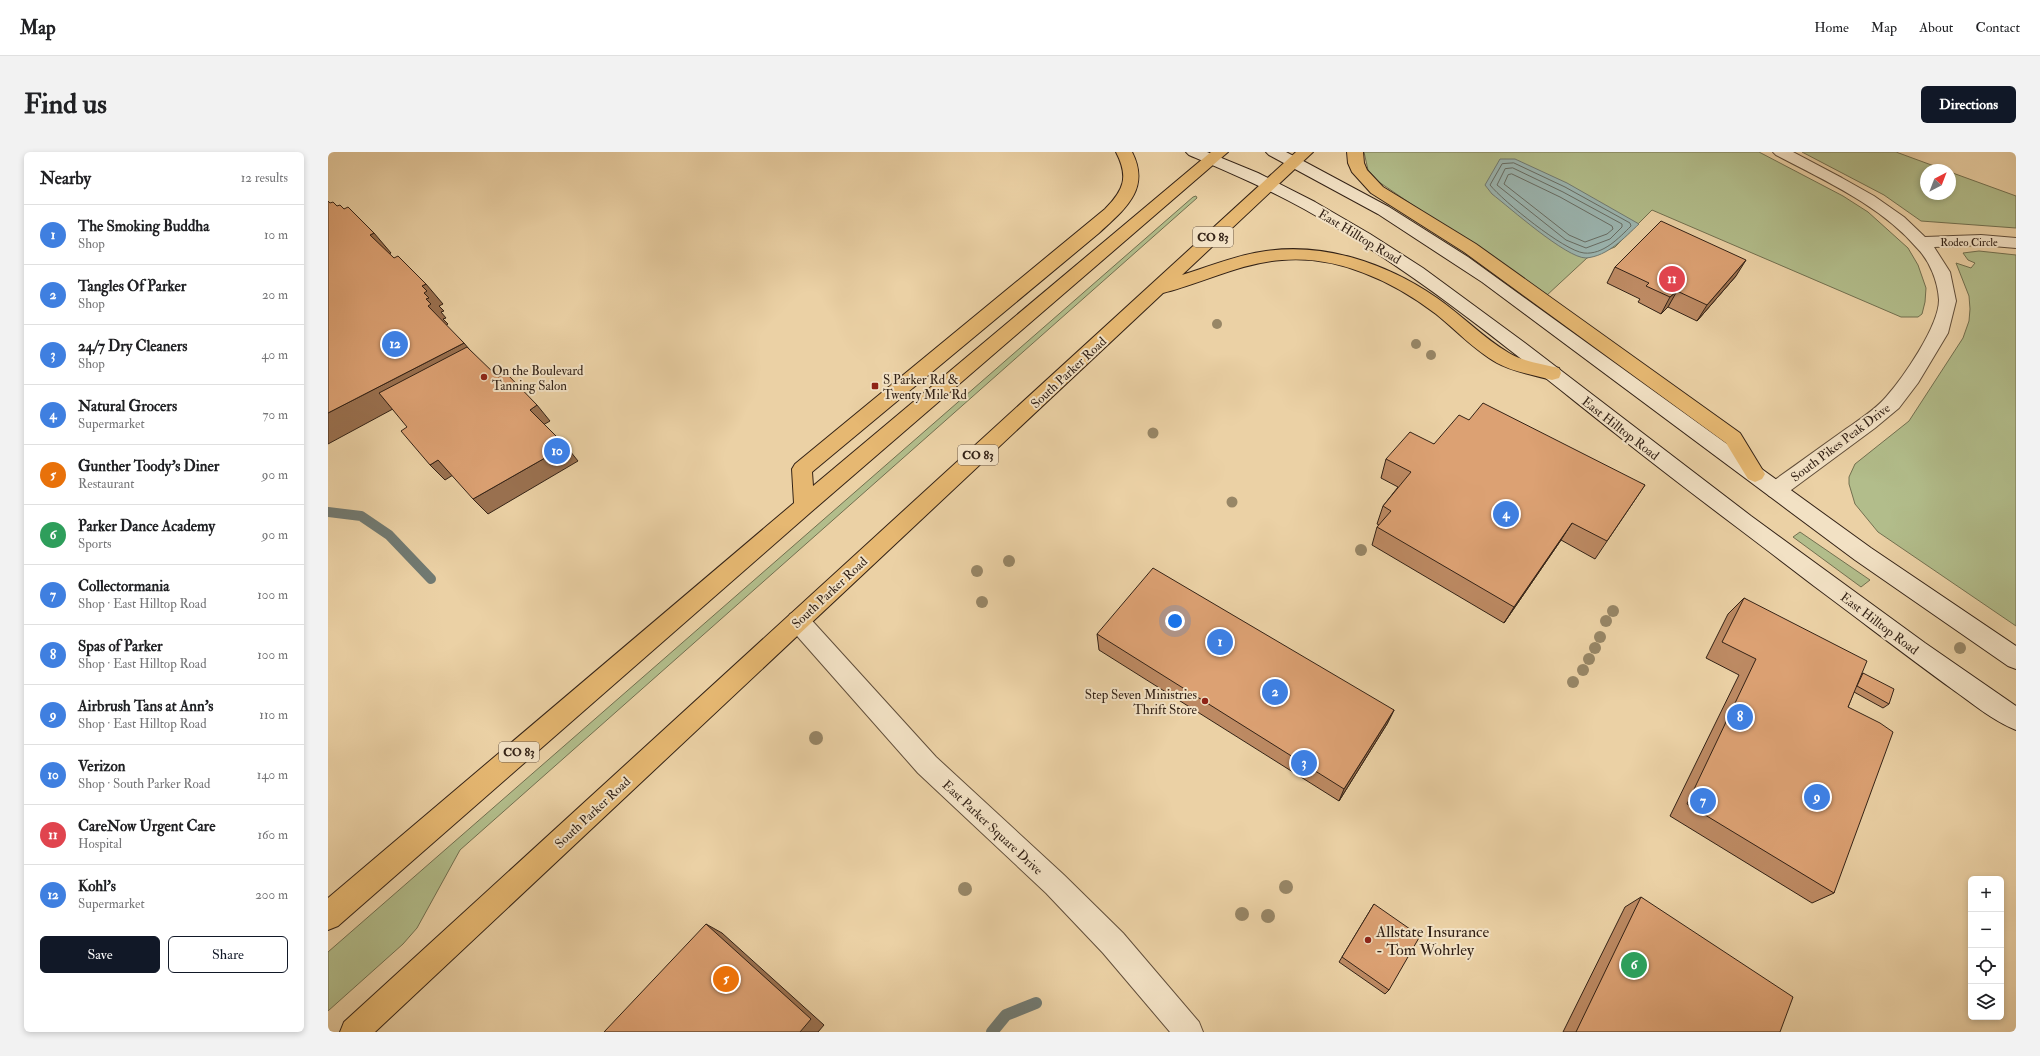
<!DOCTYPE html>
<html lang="en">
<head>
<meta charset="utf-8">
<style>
  :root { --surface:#fff; --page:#f2f2f2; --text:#202124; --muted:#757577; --line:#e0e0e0; --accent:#111827 }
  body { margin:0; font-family:"IM FELL Double Pica",serif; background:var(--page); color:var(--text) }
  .controls { position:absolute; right:12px; bottom:12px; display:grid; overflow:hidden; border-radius:6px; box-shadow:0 2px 6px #0003 }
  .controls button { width:36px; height:36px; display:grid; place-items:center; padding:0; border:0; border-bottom:1px solid var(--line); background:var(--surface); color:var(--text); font:20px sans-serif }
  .compass { position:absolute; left:1592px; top:12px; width:36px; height:36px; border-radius:50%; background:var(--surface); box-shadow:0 2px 6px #0003; rotate:42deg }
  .you { position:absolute; left:847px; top:469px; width:14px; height:14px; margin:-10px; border:3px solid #fff; border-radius:50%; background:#1a73e8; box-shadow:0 0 0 6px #1a73e833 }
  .badge { display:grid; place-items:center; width:26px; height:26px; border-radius:50%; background:var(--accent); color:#fff; font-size:13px; font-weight:700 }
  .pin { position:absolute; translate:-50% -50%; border:2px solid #fff; box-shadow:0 1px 4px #0006 }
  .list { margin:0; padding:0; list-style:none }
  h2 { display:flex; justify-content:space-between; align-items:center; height:52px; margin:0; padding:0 16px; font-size:17px }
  h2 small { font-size:13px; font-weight:400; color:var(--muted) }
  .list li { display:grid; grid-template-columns:26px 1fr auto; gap:12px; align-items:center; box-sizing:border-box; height:60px; padding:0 16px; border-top:1px solid var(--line) }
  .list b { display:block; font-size:15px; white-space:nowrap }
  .list p { margin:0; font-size:13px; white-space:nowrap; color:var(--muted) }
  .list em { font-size:13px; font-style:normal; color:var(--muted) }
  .actions { display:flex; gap:8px; padding:12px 16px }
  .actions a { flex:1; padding:9px 0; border:1px solid var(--accent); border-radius:6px; text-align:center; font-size:14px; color:var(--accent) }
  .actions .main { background:var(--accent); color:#fff }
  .icon { flex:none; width:22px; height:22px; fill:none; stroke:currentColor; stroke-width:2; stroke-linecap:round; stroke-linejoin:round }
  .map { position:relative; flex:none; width:1688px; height:880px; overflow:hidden; border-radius:6px }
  header { display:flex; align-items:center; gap:24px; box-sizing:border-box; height:56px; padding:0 20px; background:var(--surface); border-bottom:1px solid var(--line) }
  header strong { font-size:19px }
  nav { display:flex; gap:22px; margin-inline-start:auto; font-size:14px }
  .intro { display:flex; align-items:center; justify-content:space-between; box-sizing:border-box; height:96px; padding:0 24px }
  h1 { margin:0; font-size:28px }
  .button { padding:10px 18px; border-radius:6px; background:var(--accent); color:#fff; font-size:14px; font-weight:700 }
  main { display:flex; gap:24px; padding:0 24px }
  aside { flex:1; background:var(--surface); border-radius:6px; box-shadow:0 2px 6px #0003 }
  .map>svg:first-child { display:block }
  .green { fill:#b2bd8b; stroke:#727050 }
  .water { fill:#9bb5b0; stroke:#717a72 }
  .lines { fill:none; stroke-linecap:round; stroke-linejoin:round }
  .shore { stroke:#676c63; stroke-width:1 }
  .stream-far1 { stroke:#717a72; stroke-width:10 }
  .stream { stroke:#717a72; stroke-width:12 }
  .minor-casing { stroke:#614e3a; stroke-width:2 }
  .secondary-casing { stroke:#332216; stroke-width:2 }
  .trunk-casing { stroke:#332216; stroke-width:2 }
  .minor { fill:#f2e1c4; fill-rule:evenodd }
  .secondary { fill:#f2e1c4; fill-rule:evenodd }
  .trunk { fill:#e6b872; fill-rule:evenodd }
  .tree { fill:#978666 }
  .wall { fill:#bd8a63; stroke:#332216 }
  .shaded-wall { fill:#9a7150; stroke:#332216 }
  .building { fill:#dca173; stroke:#332216 }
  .poi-dot { fill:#8f2418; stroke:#f2e1c4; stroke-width:1.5 }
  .labels { text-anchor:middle; stroke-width:4; stroke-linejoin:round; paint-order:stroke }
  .far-street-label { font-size:11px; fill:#332216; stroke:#f2e1c4 }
  .shield { fill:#f2e1c4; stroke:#6c5b4a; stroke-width:1 }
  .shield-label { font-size:12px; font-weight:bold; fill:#332216 }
  .street-label { font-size:13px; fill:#332216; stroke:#f2e1c4 }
  .poi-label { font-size:13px; fill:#332216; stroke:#f2e1c4; text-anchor:start }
  .near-poi-label { font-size:16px; fill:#332216; stroke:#f2e1c4; text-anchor:start }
</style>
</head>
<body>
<header>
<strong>Map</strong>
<nav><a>Home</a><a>Map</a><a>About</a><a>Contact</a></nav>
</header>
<div class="intro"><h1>Find us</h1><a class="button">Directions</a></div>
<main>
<aside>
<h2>Nearby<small>12 results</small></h2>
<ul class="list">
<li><span class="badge" style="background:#3f7fe0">1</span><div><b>The Smoking Buddha</b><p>Shop</p></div><em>10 m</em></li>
<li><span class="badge" style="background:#3f7fe0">2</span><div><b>Tangles Of Parker</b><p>Shop</p></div><em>20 m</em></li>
<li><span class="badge" style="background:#3f7fe0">3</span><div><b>24/7 Dry Cleaners</b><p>Shop</p></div><em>40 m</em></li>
<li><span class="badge" style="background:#3f7fe0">4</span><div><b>Natural Grocers</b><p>Supermarket</p></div><em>70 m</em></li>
<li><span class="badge" style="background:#e8710a">5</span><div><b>Gunther Toody's Diner</b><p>Restaurant</p></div><em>90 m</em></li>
<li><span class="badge" style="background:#2e9e5b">6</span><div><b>Parker Dance Academy</b><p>Sports</p></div><em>90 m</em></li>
<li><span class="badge" style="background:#3f7fe0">7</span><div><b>Collectormania</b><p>Shop · East Hilltop Road</p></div><em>100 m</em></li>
<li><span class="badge" style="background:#3f7fe0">8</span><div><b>Spas of Parker</b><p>Shop · East Hilltop Road</p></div><em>100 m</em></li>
<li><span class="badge" style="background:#3f7fe0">9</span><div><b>Airbrush Tans at Ann's</b><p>Shop · East Hilltop Road</p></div><em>110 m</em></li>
<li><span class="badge" style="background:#3f7fe0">10</span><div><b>Verizon</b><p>Shop · South Parker Road</p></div><em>140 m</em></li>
<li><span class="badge" style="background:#e0444e">11</span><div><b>CareNow Urgent Care</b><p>Hospital</p></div><em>160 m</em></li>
<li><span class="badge" style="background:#3f7fe0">12</span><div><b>Kohl's</b><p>Supermarket</p></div><em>200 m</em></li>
</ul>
<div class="actions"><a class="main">Save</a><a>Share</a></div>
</aside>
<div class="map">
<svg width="1688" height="880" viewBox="0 0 1688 880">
  <rect width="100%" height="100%" fill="#ebd1a5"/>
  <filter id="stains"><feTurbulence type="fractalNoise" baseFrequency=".005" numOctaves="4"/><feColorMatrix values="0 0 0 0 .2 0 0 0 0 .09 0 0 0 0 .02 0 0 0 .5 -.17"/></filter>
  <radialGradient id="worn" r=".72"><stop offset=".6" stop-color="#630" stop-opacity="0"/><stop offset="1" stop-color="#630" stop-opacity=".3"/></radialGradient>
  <g class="green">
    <polygon points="1036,0 1431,0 1515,44 1540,60 1580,96 1590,113 1598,136 1597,150 1594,162 1590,165 1573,165 1324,58 1287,95 1259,106 1218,144 1051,30 1040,18"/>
    <polygon points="1474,0 1568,0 1617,18 1598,18 1598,42 1622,42 1622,20 1688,44 1688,76 1593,69 1556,43"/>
    <polygon points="868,44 869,46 132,698 89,776 75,792 0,859 0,800 865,45"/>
    <polygon points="1651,99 1688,103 1688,474 1550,380 1527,352 1521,332 1521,325 1527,312 1581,269 1635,186 1641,169 1642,157 1641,144 1628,111 1643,116 1647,111 1640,108 1635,101"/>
    <polygon points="1472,380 1542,428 1533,435 1465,385"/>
  </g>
  <path class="water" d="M1172 7H1187L1239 31 1311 72C1296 86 1280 104 1258 106 1238 106 1181 55 1164 42L1157 33Z"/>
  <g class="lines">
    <g class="shore">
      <path d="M1186 11 1237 35 1302 71 1303 74C1291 86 1275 103 1256 101 1236 99 1175 49 1162 33L1174 12Z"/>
      <polygon points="1185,16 1235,40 1294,72 1294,75 1282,87 1258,96 1238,88 1169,33 1177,17"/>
      <polygon points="1184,22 1232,45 1284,74 1285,77 1279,82 1257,90 1241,83 1176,32 1180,23"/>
    </g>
    <polyline class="stream-far1" points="0,360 33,364 61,383 103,427"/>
    <polyline class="stream" points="664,880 678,863 708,851"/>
    <defs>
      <g id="minor">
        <path d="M1445 0H1465L1514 26 1546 44 1576 65 1597 85 1653 83 1688 86V96L1653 93 1606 95 1622 120 1628 149 1620 181 1590 231 1571 256 1547 276 1455 344 1448 346 1441 344 1438 338 1441 332C1465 315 1490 297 1515 279 1529 269 1546 259 1558 245 1575 226 1611 174 1611 148 1610 130 1602 109 1589 96 1552 53 1497 29 1448 3Z"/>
        <polygon points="470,459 478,462 608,605 736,723 795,781 871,870 875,880 842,880 775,801 718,741 590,621 462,476 459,469 462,462"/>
      </g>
      <g id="secondary">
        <path d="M858 0H879L930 21 987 50 1042 82 1095 116 1197 191 1423 364 1597 491 1688 554V578C1665 569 1644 551 1624 537 1577 503 1532 468 1486 434 1420 383 1353 334 1288 282 1188 203 1088 119 976 57 939 36 900 20 861 3Z"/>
        <polygon points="938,0 958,0 979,11 1061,55 1140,105 1543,396 1688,494 1688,517 1680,514 1527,408 1154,130 1050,62 941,3"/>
      </g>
      <g id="trunk">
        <path d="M788 0H804C823 37 797 57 771 81L484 320 485 334 883 0H900L483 360 10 774 0 778V746L466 351 464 317 467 312 777 57C796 38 801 25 788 0Z"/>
        <path d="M968 0H985L854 123C880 115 906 104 932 100 995 89 1058 111 1109 146 1134 163 1155 186 1181 201 1196 210 1215 212 1231 216L1233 221 1231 226 1224 228C1206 223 1185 220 1169 211 1146 198 1128 178 1108 162 1065 129 1009 103 954 108 912 111 875 131 835 141L47 880H12L16 870Z"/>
        <polygon points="1019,0 1035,0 1036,11 1039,18 1055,35 1148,92 1412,281 1437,322 1434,327 1427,330 1420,327 1398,291 1136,100 1043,41 1024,20 1020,11"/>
      </g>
    </defs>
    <use href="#minor" class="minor-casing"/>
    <use href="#secondary" class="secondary-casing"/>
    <use href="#trunk" class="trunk-casing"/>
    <use href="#minor" class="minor"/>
    <use href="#secondary" class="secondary"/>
    <use href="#trunk" class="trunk"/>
  </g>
  <g class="tree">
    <circle cx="889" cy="172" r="5"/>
    <circle cx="1088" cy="192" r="5"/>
    <circle cx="1103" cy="203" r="5"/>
    <circle cx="825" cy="281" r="5.5"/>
    <circle cx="904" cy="350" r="5.5"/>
    <circle cx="1033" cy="398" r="6"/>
    <circle cx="681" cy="409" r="6"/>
    <circle cx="649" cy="419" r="6"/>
    <circle cx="654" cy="450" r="6"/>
    <circle cx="1285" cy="459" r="6"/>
    <circle cx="1278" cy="469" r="6"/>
    <circle cx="1272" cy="485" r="6"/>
    <circle cx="1267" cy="496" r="6"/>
    <circle cx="1632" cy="496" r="6"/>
    <circle cx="1261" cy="507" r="6"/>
    <circle cx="1255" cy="518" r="6"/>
    <circle cx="1245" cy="530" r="6"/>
    <circle cx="488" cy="586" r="7"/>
    <circle cx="958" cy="735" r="7"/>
    <circle cx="637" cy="737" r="7"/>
    <circle cx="914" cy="762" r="7"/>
    <circle cx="940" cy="764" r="7"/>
  </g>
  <g class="wall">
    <polygon points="1287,115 1408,124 1369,169 1340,155 1333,162 1310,150 1312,147 1279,131"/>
    <polygon points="1141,268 1317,333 1267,407 1233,388 1176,471 1044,393 1049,375 1051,373 1049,372 1055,354 1070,335 1053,326 1058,307 1106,292"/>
    <polygon points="1416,446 1534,522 1535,521 1561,552 1555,556 1526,540 1520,555 1506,741 1484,751 1342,664 1411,523 1378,506 1400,462"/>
    <polygon points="769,482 1066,558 1059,572 1011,649 771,498"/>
    <polygon points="1313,745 1452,880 1235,880 1297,755"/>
    <polygon points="1046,752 1061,838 1057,842 1011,810"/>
  </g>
  <g class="shaded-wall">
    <polygon points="46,81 63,101 59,103 42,83"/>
    <polygon points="1418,108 1408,124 1369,169 1379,153"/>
    <polygon points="98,132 115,152 111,154 116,159 113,160 118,166 115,167 120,172 117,174 100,154 94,134"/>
    <polygon points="1349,139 1340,155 1333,162 1342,145"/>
    <polygon points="136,191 152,210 0,292 0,261"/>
    <polygon points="209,253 222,269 215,273 202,258"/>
    <polygon points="238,294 250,309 160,362 145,347"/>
    <polygon points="110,308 125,323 117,328 102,313"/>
    <polygon points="1244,371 1233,388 1176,471 1186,455"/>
    <polygon points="1066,558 1059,572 1011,649 1016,637"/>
    <polygon points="378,772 394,781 496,873 490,880 472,880"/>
  </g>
  <g class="building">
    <polygon points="0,49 2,51 5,50 9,54 12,53 16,57 20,55 46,81 42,83 66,106 70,104 98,132 94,134 99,139 96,141 101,146 98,147 103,152 100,154 136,191 0,261"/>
    <polygon points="1333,69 1418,108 1379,153 1349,139 1342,145 1318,134 1321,131 1287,115"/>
    <polygon points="139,195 170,225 178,221 209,253 202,258 238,294 145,347 110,308 102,313 73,279 79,275 51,241"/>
    <polygon points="1155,251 1317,333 1279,389 1244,371 1186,455 1049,375 1063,359 1055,354 1083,320 1058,307 1082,280 1106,292 1131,263 1141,268"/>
    <polygon points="825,416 1066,558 1016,637 769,482"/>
    <polygon points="1416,446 1539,509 1520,555 1552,571 1565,580 1506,741 1359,652 1428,507 1394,490"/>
    <polygon points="1535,521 1566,537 1561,552 1529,534"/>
    <polygon points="1313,745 1465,845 1452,880 1248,880"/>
    <polygon points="1046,752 1092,784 1061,838 1014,805"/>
    <polygon points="378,772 483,867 472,880 276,880"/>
  </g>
  <g class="poi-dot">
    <circle cx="156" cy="225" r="4"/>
    <rect x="543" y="230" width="8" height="8" rx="2"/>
    <circle cx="877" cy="549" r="4"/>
    <circle cx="1040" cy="788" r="4"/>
  </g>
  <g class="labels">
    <g class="far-street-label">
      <text x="1641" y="94">Rodeo Circle</text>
    </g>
    <g class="shield">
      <rect x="865" y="75" width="40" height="20" rx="3"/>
      <rect x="630" y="293" width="40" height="20" rx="3"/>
      <rect x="171" y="590" width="40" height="20" rx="3"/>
    </g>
    <g class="shield-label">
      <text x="885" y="89">CO 83</text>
      <text x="650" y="307">CO 83</text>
      <text x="191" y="604">CO 83</text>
    </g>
    <g class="street-label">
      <text transform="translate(1032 84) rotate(31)" y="5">East Hilltop Road</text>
      <text transform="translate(740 220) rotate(-43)" y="5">South Parker Road</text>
      <text transform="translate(1293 276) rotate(38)" y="5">East Hilltop Road</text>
      <text transform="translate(1512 290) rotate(-37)" y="5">South Pikes Peak Drive</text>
      <text transform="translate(501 440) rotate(-43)" y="5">South Parker Road</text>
      <text transform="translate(1552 471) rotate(37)" y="5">East Hilltop Road</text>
      <text transform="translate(264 660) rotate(-43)" y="5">South Parker Road</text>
      <text transform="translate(665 675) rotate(43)" y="5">East Parker Square Drive</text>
    </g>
    <g class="poi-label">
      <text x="164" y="223">On the Boulevard<tspan x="164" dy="15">Tanning Salon</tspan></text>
      <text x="555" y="232">S Parker Rd &amp;<tspan x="555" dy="15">Twenty Mile Rd</tspan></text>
      <text x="869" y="547" text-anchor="end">Step Seven Ministries<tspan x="869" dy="15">Thrift Store</tspan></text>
    </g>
    <g class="near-poi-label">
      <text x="1048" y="785">Allstate Insurance<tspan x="1048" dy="18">- Tom Wohrley</tspan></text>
    </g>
  </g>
  <rect width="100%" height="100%" filter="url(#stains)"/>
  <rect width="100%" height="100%" fill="url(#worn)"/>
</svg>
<div class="controls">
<button>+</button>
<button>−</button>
<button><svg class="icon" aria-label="locate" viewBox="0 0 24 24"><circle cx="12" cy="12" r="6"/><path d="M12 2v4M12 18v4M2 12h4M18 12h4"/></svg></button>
<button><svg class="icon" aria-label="layers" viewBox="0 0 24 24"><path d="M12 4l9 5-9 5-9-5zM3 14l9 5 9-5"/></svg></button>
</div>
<svg class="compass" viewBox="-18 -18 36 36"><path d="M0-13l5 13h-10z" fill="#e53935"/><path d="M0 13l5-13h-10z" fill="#757577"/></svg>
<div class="you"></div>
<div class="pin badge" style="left:892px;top:490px;background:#3f7fe0">1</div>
<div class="pin badge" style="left:947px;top:540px;background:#3f7fe0">2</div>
<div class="pin badge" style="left:976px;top:611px;background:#3f7fe0">3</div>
<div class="pin badge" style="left:1178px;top:362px;background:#3f7fe0">4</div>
<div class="pin badge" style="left:398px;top:827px;background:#e8710a">5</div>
<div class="pin badge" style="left:1306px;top:813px;background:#2e9e5b">6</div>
<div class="pin badge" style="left:1375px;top:649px;background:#3f7fe0">7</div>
<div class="pin badge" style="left:1412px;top:565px;background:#3f7fe0">8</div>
<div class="pin badge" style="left:1489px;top:645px;background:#3f7fe0">9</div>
<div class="pin badge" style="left:229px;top:299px;background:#3f7fe0">10</div>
<div class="pin badge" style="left:1344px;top:127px;background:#e0444e">11</div>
<div class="pin badge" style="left:67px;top:192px;background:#3f7fe0">12</div>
</div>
</main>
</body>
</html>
